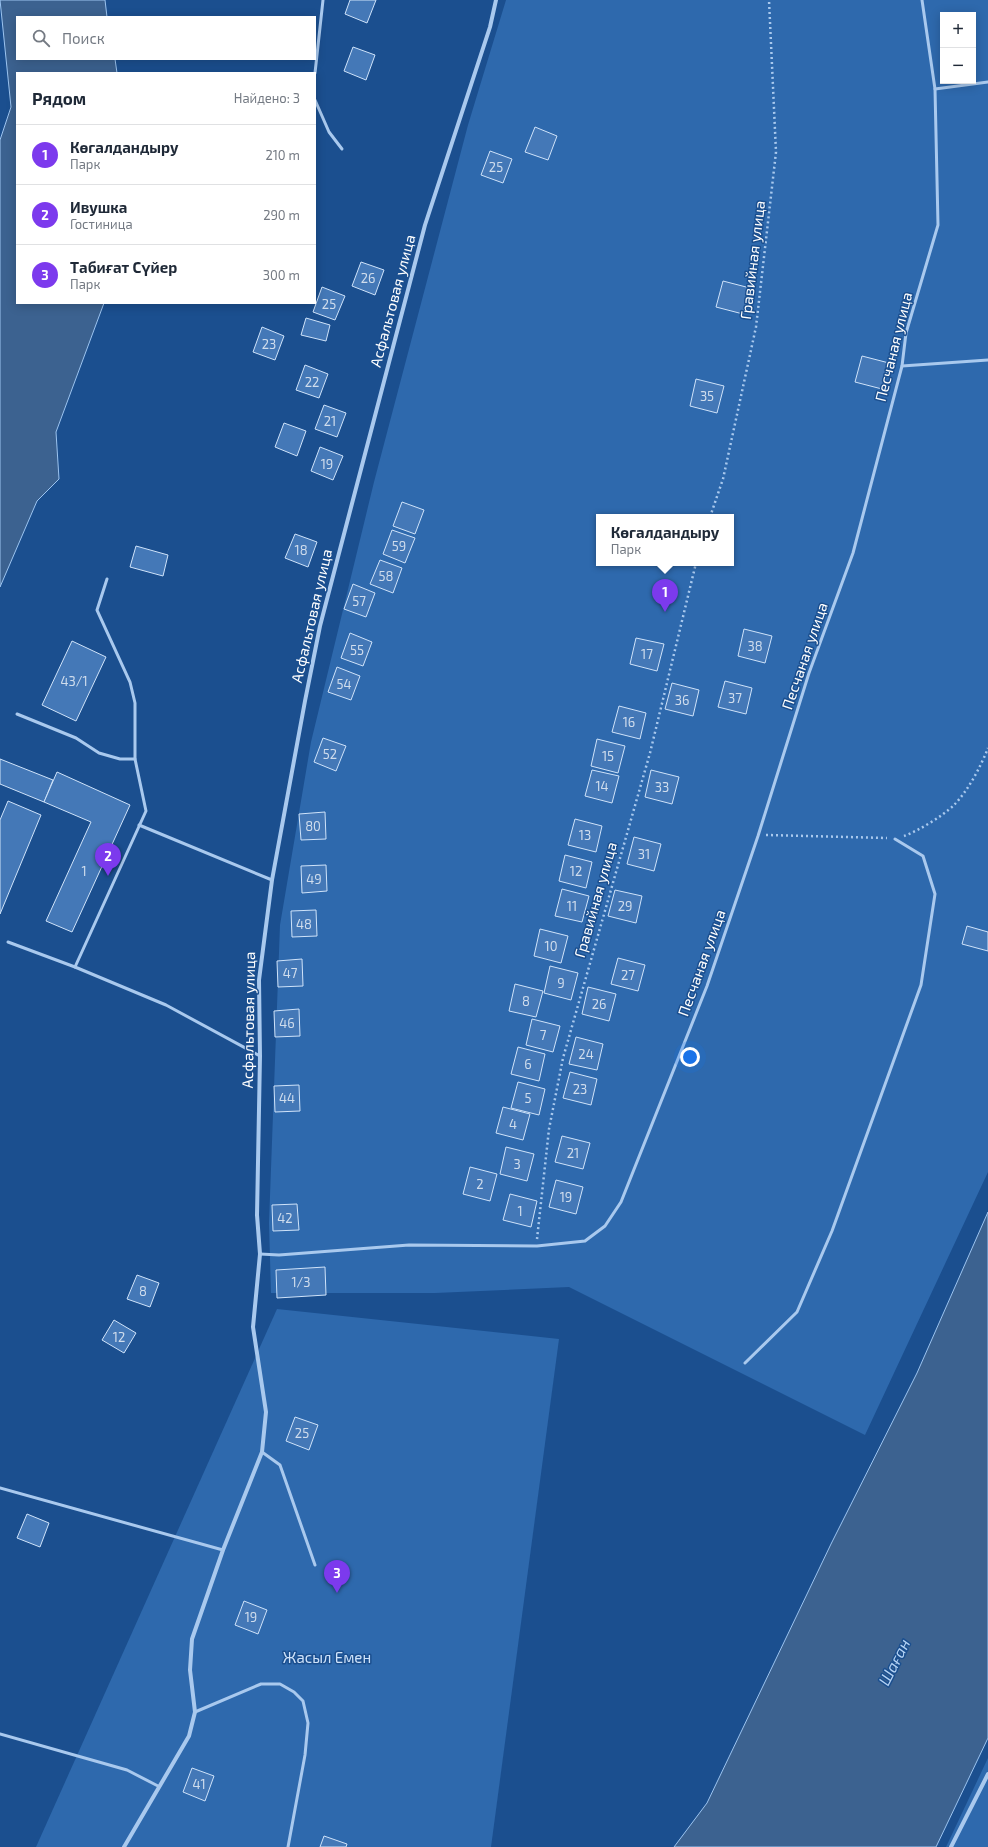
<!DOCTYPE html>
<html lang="ru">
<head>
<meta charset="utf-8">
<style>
  :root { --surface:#fff; --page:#f2f2f3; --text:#1f2937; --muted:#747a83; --line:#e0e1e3; --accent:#7c3aed }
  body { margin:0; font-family:"Exo 2",sans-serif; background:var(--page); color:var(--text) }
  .controls { position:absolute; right:12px; top:12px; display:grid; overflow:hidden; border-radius:0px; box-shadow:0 2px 10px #0003 }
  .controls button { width:36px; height:36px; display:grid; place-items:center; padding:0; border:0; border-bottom:1px solid var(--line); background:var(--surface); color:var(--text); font:20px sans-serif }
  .you { position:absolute; left:690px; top:1057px; width:14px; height:14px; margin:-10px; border:3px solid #fff; border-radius:50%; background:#1a73e8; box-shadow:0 0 0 6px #1a73e833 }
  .badge { display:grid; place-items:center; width:26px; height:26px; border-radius:50%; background:var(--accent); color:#fff; font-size:13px; font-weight:700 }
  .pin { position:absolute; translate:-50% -33px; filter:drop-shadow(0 1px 2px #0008) }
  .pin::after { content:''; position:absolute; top:21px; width:14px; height:12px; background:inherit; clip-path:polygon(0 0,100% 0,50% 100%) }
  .popup { position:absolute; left:596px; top:514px; width:138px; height:52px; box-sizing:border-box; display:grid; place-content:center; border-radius:0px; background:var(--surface); filter:drop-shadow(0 1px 3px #0005); font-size:13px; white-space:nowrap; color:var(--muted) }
  .popup b { font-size:15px; color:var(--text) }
  .popup::after { content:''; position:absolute; left:50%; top:100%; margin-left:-8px; border:8px solid transparent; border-top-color:var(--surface) }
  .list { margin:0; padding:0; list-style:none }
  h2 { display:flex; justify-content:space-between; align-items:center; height:52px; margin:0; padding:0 16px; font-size:17px }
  h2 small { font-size:13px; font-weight:400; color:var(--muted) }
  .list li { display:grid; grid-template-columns:26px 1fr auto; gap:12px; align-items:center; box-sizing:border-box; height:60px; padding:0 16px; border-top:1px solid var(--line) }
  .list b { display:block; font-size:15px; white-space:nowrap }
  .list p { margin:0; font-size:13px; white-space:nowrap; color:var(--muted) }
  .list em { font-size:13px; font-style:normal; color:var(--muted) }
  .icon { flex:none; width:22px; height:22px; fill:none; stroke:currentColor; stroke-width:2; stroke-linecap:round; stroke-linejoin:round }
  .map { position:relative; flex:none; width:988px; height:1847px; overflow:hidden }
  .search { position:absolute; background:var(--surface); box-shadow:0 2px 10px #0003; left:16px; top:16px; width:300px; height:44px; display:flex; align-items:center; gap:10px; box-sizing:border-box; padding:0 14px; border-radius:0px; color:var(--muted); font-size:15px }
  .panel { position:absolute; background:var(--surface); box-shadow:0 2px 10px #0003; left:16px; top:72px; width:300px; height:232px; border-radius:0px }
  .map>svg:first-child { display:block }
  .green { fill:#2e69ad; fill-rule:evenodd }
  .water { fill:#3c6290; stroke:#9cc4f0 }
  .building { fill:#4478b7; stroke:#cfe3fa }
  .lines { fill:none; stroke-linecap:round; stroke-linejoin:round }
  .path { stroke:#a9c9ee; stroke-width:2.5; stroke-dasharray:2 3; stroke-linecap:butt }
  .service { stroke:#a9c9ee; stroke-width:3 }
  .minor { stroke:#a9c9ee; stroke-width:4 }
  .labels { text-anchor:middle; stroke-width:3; stroke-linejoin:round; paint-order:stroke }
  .number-label { font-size:13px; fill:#d0dded }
  .street-label { font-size:15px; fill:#fff; stroke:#1b4f8f }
  .park-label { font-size:15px; fill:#cfe3fa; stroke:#1b4f8f }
  .water-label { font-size:16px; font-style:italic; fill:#b5d3f5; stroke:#1b4f8f }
</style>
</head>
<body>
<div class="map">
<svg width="988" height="1847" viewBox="0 0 988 1847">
  <rect width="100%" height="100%" fill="#1b4f8f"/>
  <g class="green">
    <path d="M506 0H988V1172L865 1435 569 1287 435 1293H271L269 1223 280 925 311 742 374 482 468 125ZM943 15H973V81H943ZM599 517H731V563H599Z"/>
    <polygon points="277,1309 559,1339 491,1847 36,1847"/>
    <polygon points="988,1758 988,1847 946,1847"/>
  </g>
  <g class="water">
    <polygon points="0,0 105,0 107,17 17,17 17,59 115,59 117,73 17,73 17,303 104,303 56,432 59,479 37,501 0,587 0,140 11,107"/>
    <polygon points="988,1212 988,1738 936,1847 674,1847 707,1803 831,1544 917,1373"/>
  </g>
  <g class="building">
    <polygon points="350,0 376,0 367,23 345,14"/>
    <polygon points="353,47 375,55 366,80 344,71"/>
    <polygon points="535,127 557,136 548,160 525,152"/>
    <polygon points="490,151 512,159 503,183 481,175"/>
    <polygon points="361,262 384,270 375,295 352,286"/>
    <polygon points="723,281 750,288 743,314 716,307"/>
    <polygon points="322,287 345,296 335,320 313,312"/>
    <polygon points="306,318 330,325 326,341 301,335"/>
    <polygon points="262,327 284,336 275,360 253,352"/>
    <polygon points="862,356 889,363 882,389 855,382"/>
    <polygon points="305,365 328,374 319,398 296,390"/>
    <polygon points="696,379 724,386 717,413 690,406"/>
    <polygon points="324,405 346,413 337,437 315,429"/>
    <polygon points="284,423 306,431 297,456 275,447"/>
    <polygon points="320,447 343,456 333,480 311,471"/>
    <polygon points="402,502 424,510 415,534 393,526"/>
    <polygon points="392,530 415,538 405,563 383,554"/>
    <polygon points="295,534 317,542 308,567 285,558"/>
    <polygon points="136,546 168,555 163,576 130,567"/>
    <polygon points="380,560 402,568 393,593 370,584"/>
    <polygon points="353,584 375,593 366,617 344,609"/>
    <polygon points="744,629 772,636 765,663 738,656"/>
    <polygon points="350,633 372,642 363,666 341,658"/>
    <polygon points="636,638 664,644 657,671 630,664"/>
    <polygon points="72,641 106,657 76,721 42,705"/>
    <polygon points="337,667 360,676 351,700 328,692"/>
    <polygon points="725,681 752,688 746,714 718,707"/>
    <polygon points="672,683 699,690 693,716 665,709"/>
    <polygon points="619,706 646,713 640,739 612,732"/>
    <polygon points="323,738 346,746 336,771 314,762"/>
    <polygon points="597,739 625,746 618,773 591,766"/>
    <polygon points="0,759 53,780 44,802 0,784"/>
    <polygon points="592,770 619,776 612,803 585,796"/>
    <polygon points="651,770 679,777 672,804 645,797"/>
    <polygon points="57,772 130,805 72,932 46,921 91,822 44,802"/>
    <polygon points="8,801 41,815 0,914 0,820"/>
    <polygon points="325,812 326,839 301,840 299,814"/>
    <polygon points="575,819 602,826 596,852 568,845"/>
    <polygon points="634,837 661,844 654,871 627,864"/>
    <polygon points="565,855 592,862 586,888 559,881"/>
    <polygon points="326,865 327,891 302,893 301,866"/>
    <polygon points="562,889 589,896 582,922 555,916"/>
    <polygon points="615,890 642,896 636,923 608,916"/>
    <polygon points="316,910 317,936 292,937 291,911"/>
    <polygon points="967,926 988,932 988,951 962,944"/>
    <polygon points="540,929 568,936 561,963 534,956"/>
    <polygon points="618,958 645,965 638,991 611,984"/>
    <polygon points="302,959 303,986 278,987 277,961"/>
    <polygon points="550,966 578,973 571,1000 544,993"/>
    <polygon points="515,984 543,991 536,1017 509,1011"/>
    <polygon points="588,987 616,994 609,1021 582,1014"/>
    <polygon points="299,1009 300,1036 275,1037 274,1011"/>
    <polygon points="532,1019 560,1026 553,1052 526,1045"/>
    <polygon points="576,1037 603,1044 597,1070 569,1064"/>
    <polygon points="518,1047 545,1054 539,1081 511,1074"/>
    <polygon points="570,1072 597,1079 591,1105 563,1098"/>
    <polygon points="518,1082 545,1089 539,1115 511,1108"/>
    <polygon points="299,1085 300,1111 275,1112 274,1086"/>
    <polygon points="503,1107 530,1114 523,1140 496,1133"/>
    <polygon points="562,1136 590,1143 583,1169 555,1162"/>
    <polygon points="506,1147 534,1154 527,1181 500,1174"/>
    <polygon points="470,1167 497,1174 490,1201 463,1194"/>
    <polygon points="556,1180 583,1187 576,1214 549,1207"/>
    <polygon points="510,1194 537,1201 531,1227 503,1220"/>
    <polygon points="297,1204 299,1230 273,1231 272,1205"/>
    <polygon points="325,1267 326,1295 277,1298 276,1270"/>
    <polygon points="137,1275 159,1283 150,1307 127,1299"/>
    <polygon points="114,1320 136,1333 124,1353 102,1340"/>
    <polygon points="295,1417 318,1425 309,1450 286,1441"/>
    <polygon points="27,1514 49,1523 40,1547 17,1538"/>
    <polygon points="244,1601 267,1610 258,1634 235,1625"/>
    <polygon points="192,1768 214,1776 205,1801 183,1792"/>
    <polygon points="324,1836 347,1844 346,1847 320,1847"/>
  </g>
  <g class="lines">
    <g class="path">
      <polyline points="710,517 723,479 756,327 776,152 769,0"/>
      <polyline points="766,835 887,838"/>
      <path d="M904 836C918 831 943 816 954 805 968 791 981 766 988 748"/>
      <polyline points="537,1239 549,1129 563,1058 650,753 696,563"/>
    </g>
    <g class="service">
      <polyline points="315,73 323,0"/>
      <polyline points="935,89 988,82"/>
      <polyline points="315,100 329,132 342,149"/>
      <polyline points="902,366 988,360"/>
      <polyline points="107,579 97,610 130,682 135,703 135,759 146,811 75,967 166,1005 260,1056"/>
      <polyline points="17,714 76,738 99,753 120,759 135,759"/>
      <polyline points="139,825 272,880"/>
      <polyline points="8,942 75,967"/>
      <polyline points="260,1254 279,1255 409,1245 537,1246 585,1241 605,1226 621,1202 707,986 758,836 809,673 853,553 902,366 906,333 938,225 935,89 922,0"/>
      <polyline points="745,1363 797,1312 832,1231 921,985 935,894 923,856 895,839"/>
      <polyline points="262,1452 280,1465 315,1565"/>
      <polyline points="0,1488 223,1550"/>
      <polyline points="195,1712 261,1684 280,1684 294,1692 303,1701 308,1723 305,1755 288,1847"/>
      <polyline points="0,1734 127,1770 158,1786"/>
    </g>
    <g class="minor">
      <polyline points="124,1847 189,1736 195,1712 190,1670 192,1639 223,1550 262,1452 266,1412 253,1327 260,1254 257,1215 260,1056 259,980 272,880 305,701 320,626 338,557 425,225 490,27 496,0"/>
      <polyline points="951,1847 988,1774"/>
    </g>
  </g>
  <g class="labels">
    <g class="number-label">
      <text x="496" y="172">25</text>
      <text x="368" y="283">26</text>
      <text x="329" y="309">25</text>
      <text x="269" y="349">23</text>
      <text x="312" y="387">22</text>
      <text x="707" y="401">35</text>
      <text x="330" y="426">21</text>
      <text x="327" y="469">19</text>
      <text x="399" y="551">59</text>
      <text x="301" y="555">18</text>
      <text x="386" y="581">58</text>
      <text x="359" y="606">57</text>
      <text x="755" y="651">38</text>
      <text x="357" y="655">55</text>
      <text x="647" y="659">17</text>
      <text x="74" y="686">43/1</text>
      <text x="344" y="689">54</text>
      <text x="735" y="703">37</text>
      <text x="682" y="705">36</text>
      <text x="629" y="727">16</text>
      <text x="330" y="759">52</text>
      <text x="608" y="761">15</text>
      <text x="602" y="791">14</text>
      <text x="662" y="792">33</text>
      <text x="313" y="831">80</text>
      <text x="585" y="840">13</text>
      <text x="644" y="859">31</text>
      <text x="84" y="876">1</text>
      <text x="576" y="876">12</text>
      <text x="314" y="884">49</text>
      <text x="572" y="911">11</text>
      <text x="625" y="911">29</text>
      <text x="304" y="929">48</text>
      <text x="551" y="951">10</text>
      <text x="290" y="978">47</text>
      <text x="628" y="980">27</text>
      <text x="561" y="988">9</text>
      <text x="526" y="1006">8</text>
      <text x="599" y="1009">26</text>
      <text x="287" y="1028">46</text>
      <text x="543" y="1040">7</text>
      <text x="586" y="1059">24</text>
      <text x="528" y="1069">6</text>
      <text x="580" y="1094">23</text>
      <text x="287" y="1103">44</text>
      <text x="528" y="1103">5</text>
      <text x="513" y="1129">4</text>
      <text x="573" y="1158">21</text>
      <text x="517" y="1169">3</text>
      <text x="480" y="1189">2</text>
      <text x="566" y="1202">19</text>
      <text x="520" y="1216">1</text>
      <text x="285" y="1223">42</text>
      <text x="301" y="1287">1/3</text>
      <text x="143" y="1296">8</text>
      <text x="119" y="1342">12</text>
      <text x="302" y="1438">25</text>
      <text x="251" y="1622">19</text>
      <text x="199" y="1789">41</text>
    </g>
    <g class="street-label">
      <text transform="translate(753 260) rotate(-83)" y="5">Гравийная улица</text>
      <text transform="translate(393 301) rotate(-75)" y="5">Асфальтовая улица</text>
      <text transform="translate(894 347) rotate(-76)" y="5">Песчаная улица</text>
      <text transform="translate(312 616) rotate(-77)" y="5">Асфальтовая улица</text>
      <text transform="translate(805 656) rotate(-71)" y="5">Песчаная улица</text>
      <text transform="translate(596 900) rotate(-74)" y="5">Гравийная улица</text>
      <text transform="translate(702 963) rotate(-70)" y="5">Песчаная улица</text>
      <text transform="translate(249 1020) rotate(-89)" y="5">Асфальтовая улица</text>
    </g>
    <g class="park-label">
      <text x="327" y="1663">Жасыл Емен</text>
    </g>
    <g class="water-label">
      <text transform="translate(894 1662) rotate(-63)" y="6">Шаған</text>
    </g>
  </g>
</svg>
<div class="controls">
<button>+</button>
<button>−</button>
</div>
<div class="you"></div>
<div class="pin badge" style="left:665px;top:612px">1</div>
<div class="popup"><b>Көгалдандыру</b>Парк</div>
<div class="pin badge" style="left:108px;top:876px">2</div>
<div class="pin badge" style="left:337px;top:1593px">3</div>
<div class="search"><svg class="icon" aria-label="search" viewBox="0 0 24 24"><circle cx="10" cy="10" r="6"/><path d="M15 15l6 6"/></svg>Поиск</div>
<section class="panel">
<h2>Рядом<small>Найдено: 3</small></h2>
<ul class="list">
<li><span class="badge">1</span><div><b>Көгалдандыру</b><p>Парк</p></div><em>210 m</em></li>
<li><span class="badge">2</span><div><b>Ивушка</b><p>Гостиница</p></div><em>290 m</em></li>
<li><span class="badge">3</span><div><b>Табиғат Сүйер</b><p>Парк</p></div><em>300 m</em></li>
</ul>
</section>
</div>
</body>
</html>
